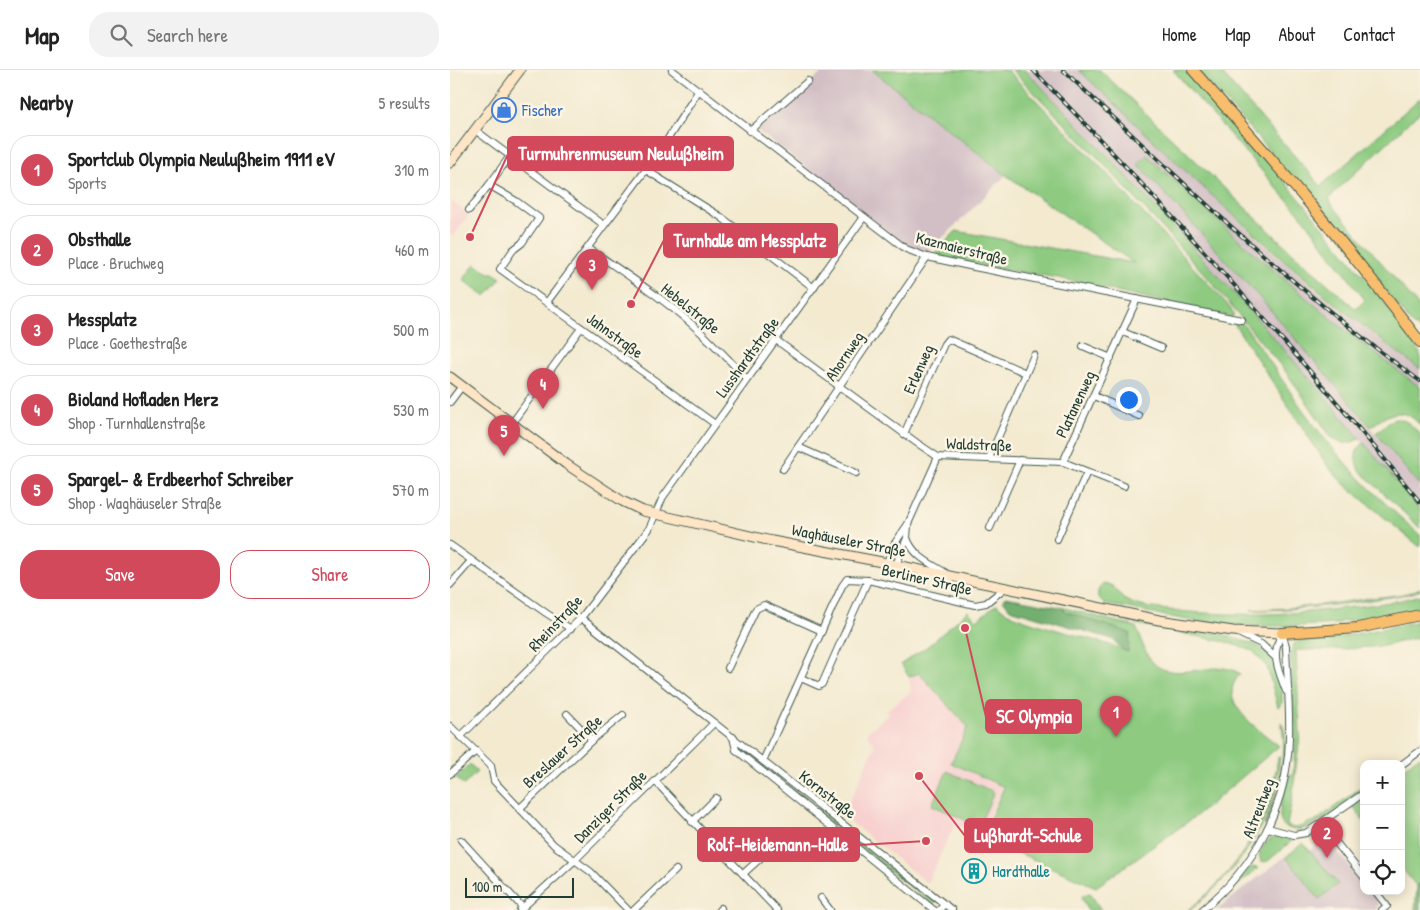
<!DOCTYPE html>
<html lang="en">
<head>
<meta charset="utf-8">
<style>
  :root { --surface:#fff; --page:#f2f2f2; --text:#222; --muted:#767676; --line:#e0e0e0; --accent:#d1495b }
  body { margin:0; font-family:"Patrick Hand",sans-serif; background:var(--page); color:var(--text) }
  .controls { position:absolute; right:15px; bottom:15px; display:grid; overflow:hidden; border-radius:10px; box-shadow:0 2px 12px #0003 }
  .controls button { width:45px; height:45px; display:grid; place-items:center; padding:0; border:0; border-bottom:1px solid var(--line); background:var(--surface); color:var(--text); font:25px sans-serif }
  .scale { position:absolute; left:15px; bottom:12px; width:109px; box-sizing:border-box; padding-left:5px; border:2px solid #1f3d34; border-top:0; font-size:14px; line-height:18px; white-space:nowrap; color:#1f3d34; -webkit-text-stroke:4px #fcf5e5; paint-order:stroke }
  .you { position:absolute; left:678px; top:329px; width:18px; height:18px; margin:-12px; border:4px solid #fff; border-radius:50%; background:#1a73e8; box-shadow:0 0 0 8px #1a73e833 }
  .badge { display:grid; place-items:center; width:32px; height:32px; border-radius:50%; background:var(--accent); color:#fff; font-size:16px; font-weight:700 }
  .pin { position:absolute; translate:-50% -41px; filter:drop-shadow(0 1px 2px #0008) }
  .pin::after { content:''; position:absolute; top:26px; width:18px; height:15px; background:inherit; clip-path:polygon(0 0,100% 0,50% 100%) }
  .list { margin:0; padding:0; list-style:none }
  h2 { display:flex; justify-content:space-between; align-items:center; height:65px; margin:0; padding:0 20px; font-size:21px }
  h2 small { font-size:16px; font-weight:400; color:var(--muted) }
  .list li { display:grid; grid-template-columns:32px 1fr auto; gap:15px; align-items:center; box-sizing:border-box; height:70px; margin:0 10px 10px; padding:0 10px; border:1px solid var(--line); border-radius:20px }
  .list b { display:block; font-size:19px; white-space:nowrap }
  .list p { margin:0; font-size:16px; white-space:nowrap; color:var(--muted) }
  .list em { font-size:16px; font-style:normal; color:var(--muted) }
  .actions { display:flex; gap:10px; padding:15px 20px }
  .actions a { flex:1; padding:11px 0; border:1px solid var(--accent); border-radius:20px; text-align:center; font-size:18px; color:var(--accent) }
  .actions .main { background:var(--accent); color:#fff }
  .icon { flex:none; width:28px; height:28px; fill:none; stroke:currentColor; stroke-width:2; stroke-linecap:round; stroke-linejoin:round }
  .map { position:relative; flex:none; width:970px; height:840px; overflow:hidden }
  header { display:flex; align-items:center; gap:30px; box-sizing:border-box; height:70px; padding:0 25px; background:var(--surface); border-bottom:1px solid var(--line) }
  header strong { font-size:24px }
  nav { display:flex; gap:28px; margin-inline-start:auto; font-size:18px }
  .search { width:350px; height:45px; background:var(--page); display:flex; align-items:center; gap:12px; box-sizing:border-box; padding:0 18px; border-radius:20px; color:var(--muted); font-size:19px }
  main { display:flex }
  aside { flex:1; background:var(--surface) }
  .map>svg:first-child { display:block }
  .built { fill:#f7d0cf }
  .industrial { fill:#d2bec5 }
  .green { fill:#8ecb81; stroke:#56845a }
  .forest { fill:#72af6f; stroke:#487652 }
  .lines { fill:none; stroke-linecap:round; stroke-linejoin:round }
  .street-casing { stroke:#3f574b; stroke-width:8 }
  .secondary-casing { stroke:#3f574b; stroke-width:11 }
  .primary-casing { stroke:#3f574b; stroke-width:12 }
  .street { stroke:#fff; stroke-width:6 }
  .secondary { stroke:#fde5c5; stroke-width:9 }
  .primary { stroke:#f9be6d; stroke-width:10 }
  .rail-casing { stroke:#1f3d34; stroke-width:4 }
  .rail { stroke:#fcf5e5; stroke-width:2; stroke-dasharray:5.5; stroke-linecap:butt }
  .labels { text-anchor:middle; stroke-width:5; stroke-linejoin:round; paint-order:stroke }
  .shop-label { font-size:16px; fill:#366cbe; stroke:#fcf5e5; text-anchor:start }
  .street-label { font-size:16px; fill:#1f3d34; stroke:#fcf5e5 }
  .culture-label { font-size:16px; fill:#0d838f; stroke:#fcf5e5; text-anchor:start }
  .leader { fill:none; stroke:#d1495b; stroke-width:2 }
  .callout-dot { fill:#d1495b; stroke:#fcf5e5; stroke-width:2 }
  .callout { fill:#d1495b; stroke:#d1495b; stroke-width:2 }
  .callout-label { font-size:18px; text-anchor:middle; font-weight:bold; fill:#fff }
</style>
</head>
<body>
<header>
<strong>Map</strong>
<div class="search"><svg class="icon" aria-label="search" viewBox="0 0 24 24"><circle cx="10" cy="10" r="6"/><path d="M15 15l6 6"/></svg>Search here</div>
<nav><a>Home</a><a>Map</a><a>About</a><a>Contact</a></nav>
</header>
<main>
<aside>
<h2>Nearby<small>5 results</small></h2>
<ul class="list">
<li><span class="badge">1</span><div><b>Sportclub Olympia Neulußheim 1911 eV</b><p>Sports</p></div><em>310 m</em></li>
<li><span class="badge">2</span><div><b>Obsthalle</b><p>Place · Bruchweg</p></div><em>460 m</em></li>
<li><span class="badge">3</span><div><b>Messplatz</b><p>Place · Goethestraße</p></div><em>500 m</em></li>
<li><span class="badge">4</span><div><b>Bioland Hofladen Merz</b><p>Shop · Turnhallenstraße</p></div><em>530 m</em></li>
<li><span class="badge">5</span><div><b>Spargel- &amp; Erdbeerhof Schreiber</b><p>Shop · Waghäuseler Straße</p></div><em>570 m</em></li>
</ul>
<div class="actions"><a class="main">Save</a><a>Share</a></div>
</aside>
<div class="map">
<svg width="970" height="840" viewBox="0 0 970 840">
  <rect width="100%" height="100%" fill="#fcf5e5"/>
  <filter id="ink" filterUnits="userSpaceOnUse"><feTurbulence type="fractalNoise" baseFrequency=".02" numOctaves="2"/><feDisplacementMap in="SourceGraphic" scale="10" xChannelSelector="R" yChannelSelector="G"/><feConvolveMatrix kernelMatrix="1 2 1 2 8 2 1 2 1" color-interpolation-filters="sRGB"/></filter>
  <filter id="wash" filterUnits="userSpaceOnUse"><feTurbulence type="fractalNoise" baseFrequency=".0096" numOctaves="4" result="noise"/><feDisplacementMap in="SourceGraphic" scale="20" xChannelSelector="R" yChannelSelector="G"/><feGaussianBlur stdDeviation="1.12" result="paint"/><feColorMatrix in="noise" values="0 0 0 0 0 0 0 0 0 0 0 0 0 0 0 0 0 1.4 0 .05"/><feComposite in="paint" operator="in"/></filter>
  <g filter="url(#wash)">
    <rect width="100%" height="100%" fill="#f3ead0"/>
    <g class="built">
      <polygon points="0,130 19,145 3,167 0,164"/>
      <polygon points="468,603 517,657 501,694 552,717 530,766 505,754 477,813 393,746 425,676 416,663 439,644 437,640 461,622 459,607"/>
    </g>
    <g class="industrial">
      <polygon points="375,0 422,0 556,105 501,160 476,183 458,177 307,60"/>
      <polygon points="575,0 629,0 810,171 870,223 932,272 970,299 970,317 924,284 861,234 801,181 697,85 688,94 811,229 970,416 970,440 892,347 752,187 656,83"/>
      <polygon points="876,768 914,813 914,821 921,821 926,828 928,834 926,840 766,840 853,773 860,781"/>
    </g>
    <g class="green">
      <polygon points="422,0 557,0 648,94 776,233 784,244 782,247 609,208 538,197 482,186 506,161 684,193 556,105"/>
      <path d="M562 0H575C691 119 803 241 910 368 900 375 890 375 881 367L836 302 757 207 651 91Z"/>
      <path d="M629 0H650L847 187 906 239 915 230 855 150 723 0H734C814 83 886 171 957 261L955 263 970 283V299C847 210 739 104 629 0Z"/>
      <path d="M747 0H769L871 116 970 28V42L888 119 879 129 883 136 970 238V261L966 256 964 257C895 168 823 83 747 0Z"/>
      <path d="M697 85C784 167 873 247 970 317V355C953 335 938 343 921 357L811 229 688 94Z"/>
      <polygon points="25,194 39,203 43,203 51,208 36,226 13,210"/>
      <path d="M787 252H791L800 263C828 302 853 344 885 381 911 412 940 438 970 465V477L895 415 879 398 785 255Z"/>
      <path d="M945 349C957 349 962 356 970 364V416L926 363 940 351Z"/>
      <path d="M914 373 970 440V458L909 400C904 389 904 381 914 373Z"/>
      <path d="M654 514C667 513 667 527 677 531 684 535 695 537 702 538 770 547 836 546 903 537 925 534 949 532 970 525V539L953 543 889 552V554C838 557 787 558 737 550 709 545 682 538 654 534L648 527C647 521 649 517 654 514Z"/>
      <path d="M970 518V520L962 523C909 533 855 540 801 540 841 539 881 534 921 528 937 526 956 526 970 518Z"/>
      <path d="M547 534C558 553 652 568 677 582L679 563 614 541V538L686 557C690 566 693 578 698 586 717 620 768 585 790 604 764 632 810 660 829 676L750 743 646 817 532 767 554 717 501 693 518 657 469 603 459 607 451 594 478 576 518 541 527 550Z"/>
      <polygon points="639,540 768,563 807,575 820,585 823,592 832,622 832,634 828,637 817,597 803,581 776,572 687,554"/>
      <path d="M970 551V567L933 576 881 580H846L850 666 842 729 837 755C848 763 855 752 866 751L914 715V719C898 731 857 769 838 758 833 756 830 752 830 746 829 733 836 717 840 705L843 704 845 675 841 585C842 578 842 574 849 571L890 566 891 567Z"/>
      <path d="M831 652C845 674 824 733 815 756L814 755C827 722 839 687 831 652Z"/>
      <polygon points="970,673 970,678 949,694 942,694"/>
      <polygon points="290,676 299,683 299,686 389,757 395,759 392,763 291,682"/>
      <polygon points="970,686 970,812 967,817 951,797 951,700"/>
      <path d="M828 687H830C824 752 790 800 740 840H738C788 802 820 750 828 687Z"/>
      <polygon points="20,694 27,702 14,715 6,708"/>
      <polygon points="497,701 544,722 529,756 482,735"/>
      <polygon points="914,727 914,751 902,736"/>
      <polygon points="399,762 402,764 402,768 478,828 482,827 486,832 483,835 395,766"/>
      <path d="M829 766 841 767 844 769 818 791 811 792 809 784C814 775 817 768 829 766Z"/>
      <polygon points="853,773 888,814 869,829 836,787"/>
      <polygon points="802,797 808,798 778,823 799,799"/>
      <polygon points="640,823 651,840 637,840 636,835 632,829 633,825"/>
    </g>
    <g class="forest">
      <polygon points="556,527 614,538 614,541 680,563 678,582 673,580 662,569 560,539 553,530"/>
      <polygon points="970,812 970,840 965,840 967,817"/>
    </g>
  </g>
  <g filter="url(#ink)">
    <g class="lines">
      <defs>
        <g id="street">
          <polyline points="222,0 456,179 477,187 524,197 792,250"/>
          <polyline points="25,60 154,155"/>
          <polyline points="300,61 358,11"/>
          <polyline points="60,86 39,115 66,131 89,148 72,173 63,180 50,199 265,354"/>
          <polyline points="196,100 271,147 364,218"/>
          <polyline points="19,140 39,115"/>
          <path d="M138 178C182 208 228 238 265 276 276 286 286 298 297 309"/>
          <polyline points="97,232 210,81 249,20"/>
          <polyline points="673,262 711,278"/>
          <polyline points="326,270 467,373 488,387 613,392 674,416"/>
          <polyline points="633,276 661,288"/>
          <polyline points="644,326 689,346"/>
          <polyline points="0,332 12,316"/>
          <polyline points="62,353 131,258"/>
          <polyline points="454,364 494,274 498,269 576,303"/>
          <polyline points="348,377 406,403"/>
          <polyline points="539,388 584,285"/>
          <polyline points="613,392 687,229"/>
          <polyline points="333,399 477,187"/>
          <polyline points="540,458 570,390"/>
          <path d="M457 468C464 487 480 493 496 503"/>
          <polyline points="607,469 637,402"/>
          <polyline points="0,475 96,543 121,559"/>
          <polyline points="437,493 443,476 458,454 488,387"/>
          <polyline points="446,495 457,468 458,455"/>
          <polyline points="0,515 21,491"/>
          <polyline points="131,548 502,840"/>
          <polyline points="786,562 811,574 825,587"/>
          <path d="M832 563C820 585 828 599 836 621"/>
          <polyline points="278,598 306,539 314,535 372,561"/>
          <polyline points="351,608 369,616 372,614 418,510"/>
          <polyline points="117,644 142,670"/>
          <polyline points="0,656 41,696 44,711 104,775 141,802 178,840"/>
          <polyline points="10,667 131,548 199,459 213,427 414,147"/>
          <polyline points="283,667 286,680 484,840"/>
          <polyline points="313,691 392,516 397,509 418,510 525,535 536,533 555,518"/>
          <polyline points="951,695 970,681"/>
          <polyline points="0,704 26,681"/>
          <polyline points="205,711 327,840"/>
          <polyline points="69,739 142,670 173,645"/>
          <polyline points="242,752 266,728"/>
          <polyline points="871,754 914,807"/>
          <polyline points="818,758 844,765 856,763 914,723"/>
          <polyline points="11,770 73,838"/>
          <polyline points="293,804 315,784"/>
          <polyline points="925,821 937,836 932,840"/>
          <polyline points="371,828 380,840"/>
          <polyline points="70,840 124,791 264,653"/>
          <polyline points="184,840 226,800"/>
          <polyline points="269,840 271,838"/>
          <polyline points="489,840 495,834"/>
          <path d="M752 840C804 798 838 736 839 668 840 638 837 606 836 576L832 563"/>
        </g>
        <g id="secondary">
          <polyline points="0,93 70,0"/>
          <polyline points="0,307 116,394 172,431 193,441 322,471 437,493 709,550 783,561 832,563"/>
        </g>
        <g id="primary">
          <path d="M743 0C821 88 899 177 970 272"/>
          <polyline points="832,563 908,558 970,545"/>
        </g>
      </defs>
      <use href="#street" class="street-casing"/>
      <use href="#secondary" class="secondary-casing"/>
      <use href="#primary" class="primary-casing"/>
      <use href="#street" class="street"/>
      <use href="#secondary" class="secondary"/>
      <use href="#primary" class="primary"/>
      <defs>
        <g id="rail">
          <path d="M583 0C718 138 847 282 970 432"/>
          <path d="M613 0C728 108 841 218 970 311"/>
        </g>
      </defs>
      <use href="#rail" class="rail-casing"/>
      <use href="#rail" class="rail"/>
    </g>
  </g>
  <defs>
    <symbol id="shop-ring" viewBox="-11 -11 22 22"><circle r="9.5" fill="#fcf5e5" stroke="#3f7fe0" stroke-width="1.5"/><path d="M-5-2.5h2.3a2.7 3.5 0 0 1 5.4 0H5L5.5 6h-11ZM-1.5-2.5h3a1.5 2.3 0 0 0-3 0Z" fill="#3f7fe0"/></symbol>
    <symbol id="building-ring" viewBox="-11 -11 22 22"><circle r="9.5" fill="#fcf5e5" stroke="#0f9aa8" stroke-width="1.5"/><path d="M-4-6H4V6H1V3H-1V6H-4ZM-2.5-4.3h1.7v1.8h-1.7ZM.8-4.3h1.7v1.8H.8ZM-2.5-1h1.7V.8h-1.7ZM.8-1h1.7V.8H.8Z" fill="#0f9aa8"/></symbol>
  </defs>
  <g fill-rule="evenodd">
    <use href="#shop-ring" x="40" y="26" width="28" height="28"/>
    <use href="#building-ring" x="510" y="787" width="28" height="28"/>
  </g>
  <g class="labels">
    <g class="shop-label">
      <text x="72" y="46">Fischer</text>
    </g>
    <g class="street-label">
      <text transform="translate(512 178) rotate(14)" y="6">Kazmaierstraße</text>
      <text transform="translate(241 238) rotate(39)" y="6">Hebelstraße</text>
      <text transform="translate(165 265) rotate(36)" y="6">Jahnstraße</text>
      <text transform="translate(394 286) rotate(-56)" y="6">Ahornweg</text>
      <text transform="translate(297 287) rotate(-54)" y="6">Lusshardtstraße</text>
      <text transform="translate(468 299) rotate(-66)" y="6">Erlenweg</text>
      <text transform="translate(625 334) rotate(-65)" y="6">Platanenweg</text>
      <text transform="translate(529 374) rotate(2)" y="6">Waldstraße</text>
      <text transform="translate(399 470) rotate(11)" y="6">Waghäuseler Straße</text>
      <text transform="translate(477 509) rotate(13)" y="6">Berliner Straße</text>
      <text transform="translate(105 553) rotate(-47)" y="6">Rheinstraße</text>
      <text transform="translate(112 681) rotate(-42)" y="6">Breslauer Straße</text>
      <text transform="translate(378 724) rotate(38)" y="6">Kornstraße</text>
      <text transform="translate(160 736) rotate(-45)" y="6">Danziger Straße</text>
      <text transform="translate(808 738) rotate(-69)" y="6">Altreutweg</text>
    </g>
    <g class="culture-label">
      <text x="542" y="807">Hardthalle</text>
    </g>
  </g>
  <path class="leader" d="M20 167L58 84M181 234L214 170M515 558L536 647M469 706L515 766M476 771L409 775"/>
  <g class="callout-dot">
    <circle cx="20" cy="167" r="5"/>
    <circle cx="181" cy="234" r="5"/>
    <circle cx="515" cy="558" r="5"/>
    <circle cx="469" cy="706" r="5"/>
    <circle cx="476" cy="771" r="5"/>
  </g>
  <g class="callout">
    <rect x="58" y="67" width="225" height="33" rx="5"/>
    <rect x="214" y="154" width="173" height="33" rx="5"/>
    <rect x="536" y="630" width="95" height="33" rx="5"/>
    <rect x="515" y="749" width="127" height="33" rx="5"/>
    <rect x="248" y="758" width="161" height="33" rx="5"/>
  </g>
  <g class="callout-label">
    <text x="171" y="90">Turmuhrenmuseum Neulußheim</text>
    <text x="300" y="177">Turnhalle am Messplatz</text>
    <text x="584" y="653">SC Olympia</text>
    <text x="578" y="772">Lußhardt-Schule</text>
    <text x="328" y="781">Rolf-Heidemann-Halle</text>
  </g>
</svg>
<div class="controls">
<button>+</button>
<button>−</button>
<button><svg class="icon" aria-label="locate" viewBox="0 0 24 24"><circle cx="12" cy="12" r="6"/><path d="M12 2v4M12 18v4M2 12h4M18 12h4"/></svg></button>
</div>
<div class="scale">100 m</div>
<div class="you"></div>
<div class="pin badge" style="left:666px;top:667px">1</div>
<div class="pin badge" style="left:877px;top:788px">2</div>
<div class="pin badge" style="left:142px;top:220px">3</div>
<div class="pin badge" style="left:93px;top:339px">4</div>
<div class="pin badge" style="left:54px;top:386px">5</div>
</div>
</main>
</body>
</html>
